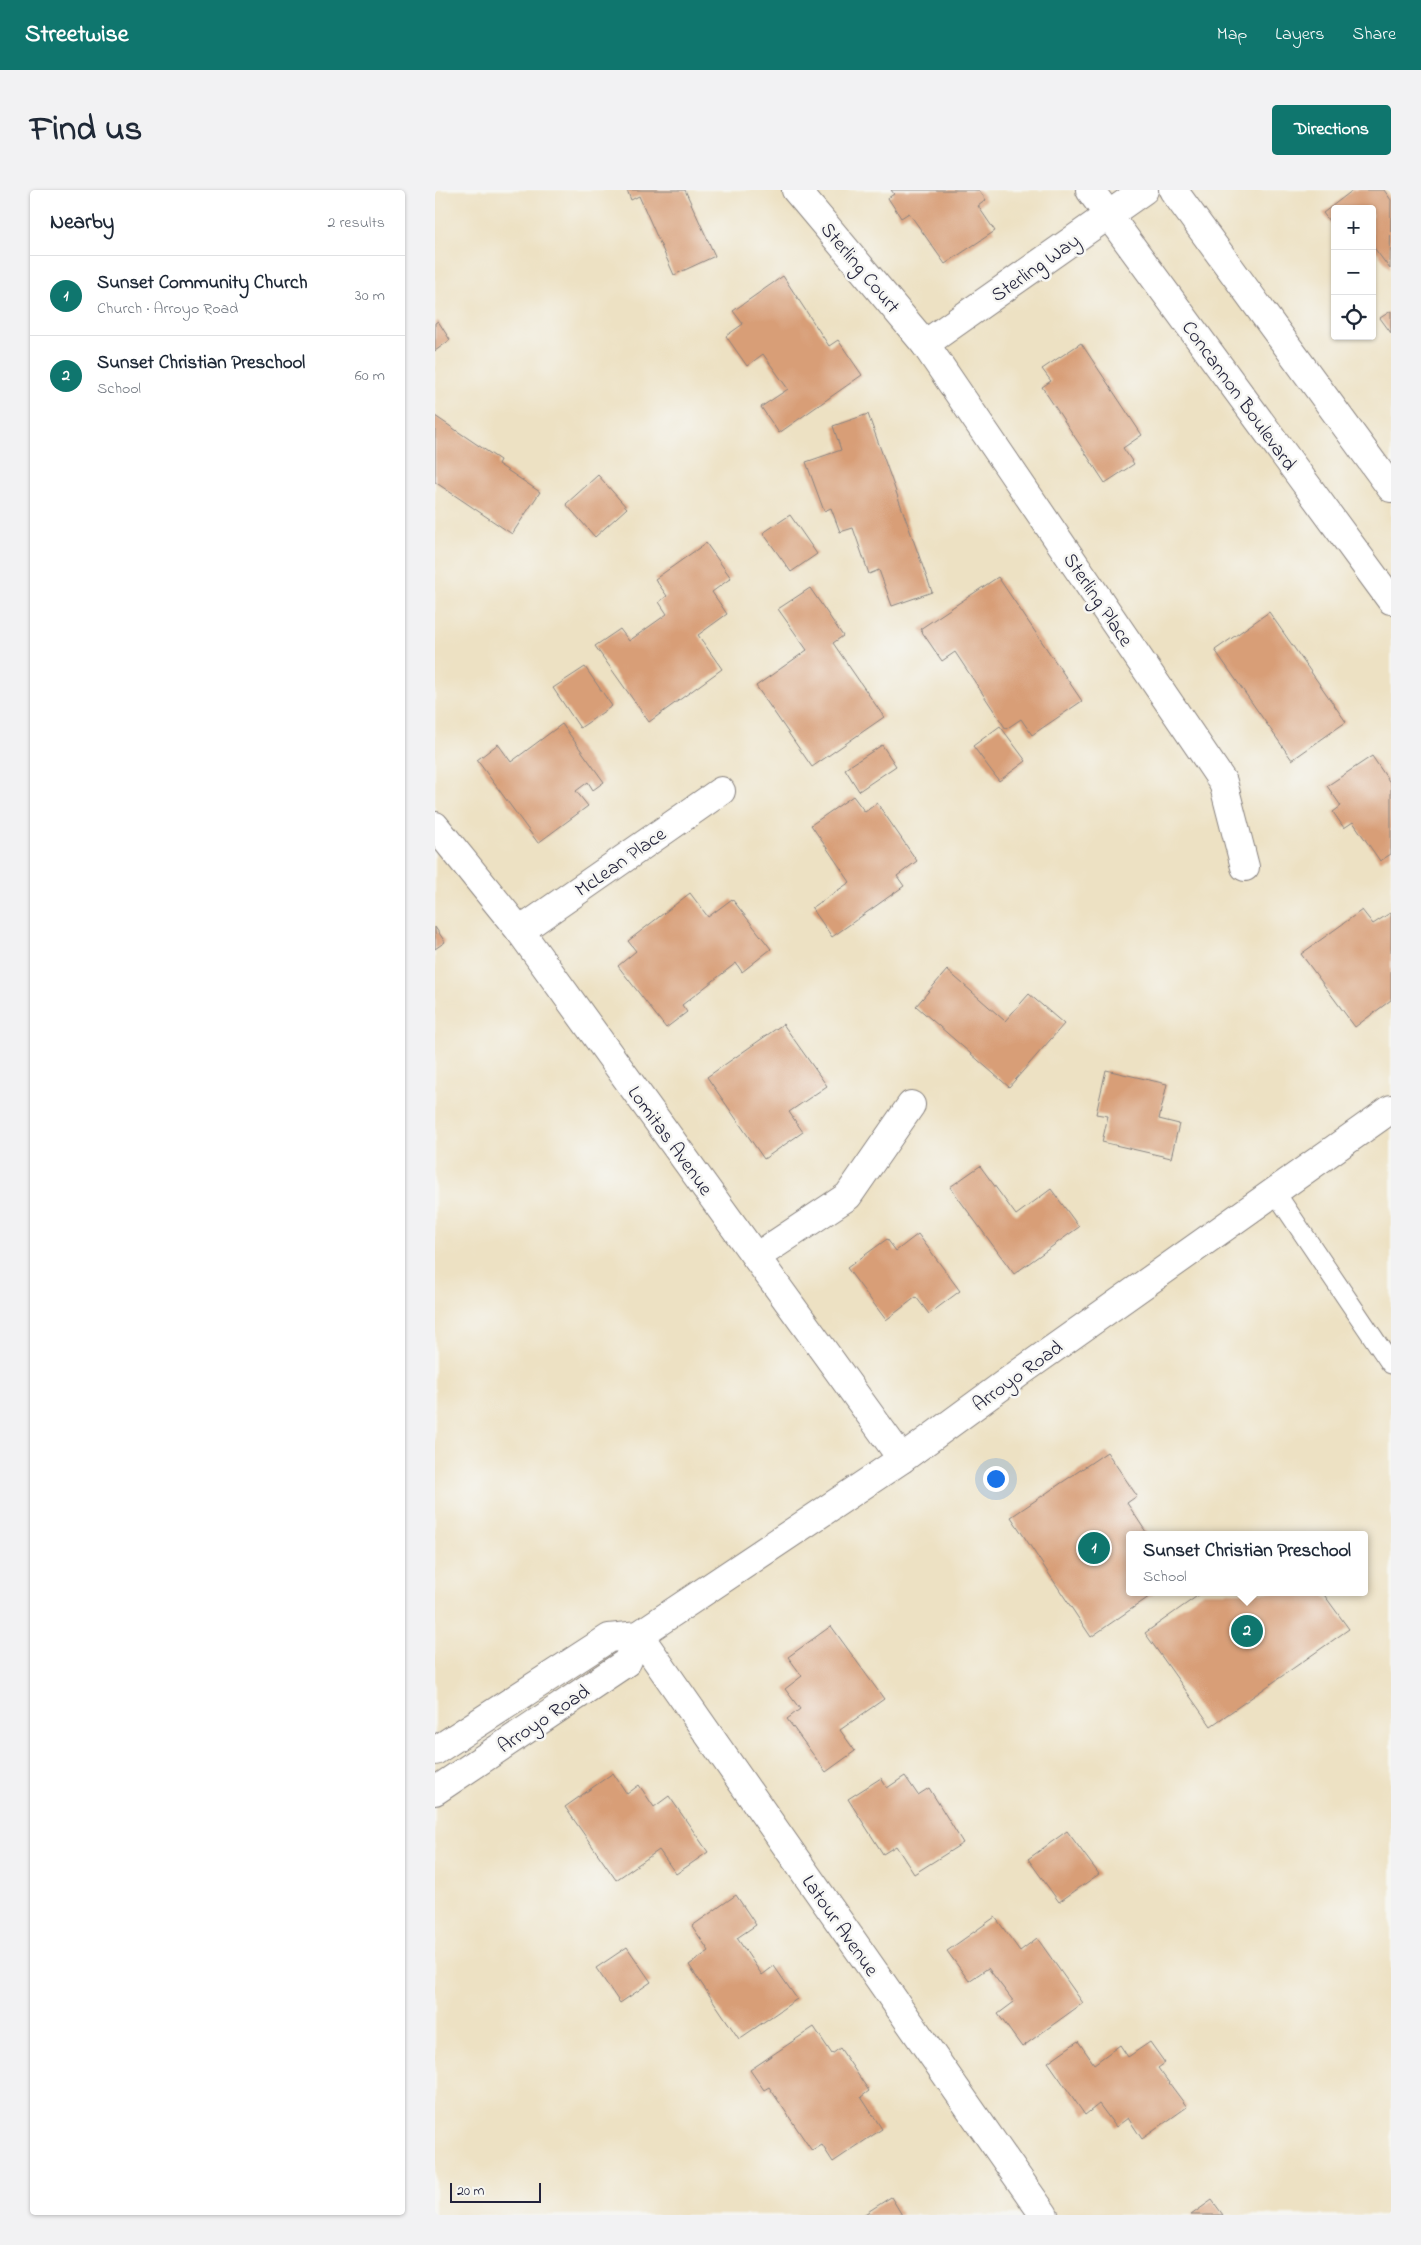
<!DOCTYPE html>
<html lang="en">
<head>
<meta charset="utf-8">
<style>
  :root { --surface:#fff; --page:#f2f2f3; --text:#1f2937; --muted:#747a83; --line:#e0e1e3; --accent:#0f766e }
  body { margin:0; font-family:"Indie Flower",sans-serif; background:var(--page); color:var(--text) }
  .controls { position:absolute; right:15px; top:15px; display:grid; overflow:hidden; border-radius:5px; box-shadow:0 1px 4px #0004 }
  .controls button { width:45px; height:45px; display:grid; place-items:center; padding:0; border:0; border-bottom:1px solid var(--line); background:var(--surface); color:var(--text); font:25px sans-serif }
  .scale { position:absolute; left:15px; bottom:12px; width:91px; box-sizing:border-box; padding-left:5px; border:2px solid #22223b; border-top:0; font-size:14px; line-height:18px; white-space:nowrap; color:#22223b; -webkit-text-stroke:4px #f6f6f2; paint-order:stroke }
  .you { position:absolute; left:560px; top:1288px; width:18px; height:18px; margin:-12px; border:4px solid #fff; border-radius:50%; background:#1a73e8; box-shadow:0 0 0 8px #1a73e833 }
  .badge { display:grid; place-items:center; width:32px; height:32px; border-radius:50%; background:var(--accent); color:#fff; font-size:16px; font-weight:700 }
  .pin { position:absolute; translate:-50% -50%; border:2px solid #fff; box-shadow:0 1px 5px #0006 }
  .popup { position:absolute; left:691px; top:1341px; width:242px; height:65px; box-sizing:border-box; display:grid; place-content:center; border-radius:5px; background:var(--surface); filter:drop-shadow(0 1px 4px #0005); font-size:16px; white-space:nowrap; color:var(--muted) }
  .popup b { font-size:19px; color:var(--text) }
  .popup::after { content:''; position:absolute; left:50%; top:100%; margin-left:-10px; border:10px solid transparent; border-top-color:var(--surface) }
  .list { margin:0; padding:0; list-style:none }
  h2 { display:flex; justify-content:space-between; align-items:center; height:65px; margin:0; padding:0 20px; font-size:21px }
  h2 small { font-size:16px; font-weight:400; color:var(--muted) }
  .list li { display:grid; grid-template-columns:32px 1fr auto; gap:15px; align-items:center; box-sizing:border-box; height:80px; padding:0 20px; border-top:1px solid var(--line) }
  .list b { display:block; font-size:19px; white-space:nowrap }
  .list p { margin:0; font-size:16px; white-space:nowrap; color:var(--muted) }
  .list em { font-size:16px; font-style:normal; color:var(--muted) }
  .icon { flex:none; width:28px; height:28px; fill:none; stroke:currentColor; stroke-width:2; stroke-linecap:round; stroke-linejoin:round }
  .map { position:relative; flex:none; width:956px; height:2025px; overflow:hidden; border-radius:5px }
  header { display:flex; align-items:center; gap:30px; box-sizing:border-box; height:70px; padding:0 25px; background:var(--accent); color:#fff }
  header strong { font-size:24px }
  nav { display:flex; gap:28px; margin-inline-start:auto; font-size:18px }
  .intro { display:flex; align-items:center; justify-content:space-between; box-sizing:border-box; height:120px; padding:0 30px }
  h1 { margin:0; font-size:35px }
  .button { padding:12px 22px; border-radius:5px; background:var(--accent); color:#fff; font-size:18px; font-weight:700 }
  main { display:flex; gap:30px; padding:0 30px }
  aside { flex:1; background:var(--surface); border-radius:5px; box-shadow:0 1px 4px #0004 }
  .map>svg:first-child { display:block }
  .building { fill:#d89e77 }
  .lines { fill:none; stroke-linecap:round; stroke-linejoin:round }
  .service-casing { stroke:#88827f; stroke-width:21 }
  .minor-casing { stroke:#88827f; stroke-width:30 }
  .tertiary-casing { stroke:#88827f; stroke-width:30 }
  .secondary-casing { stroke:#88827f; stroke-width:30 }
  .service { stroke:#fff; stroke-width:19 }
  .minor { stroke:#fff; stroke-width:28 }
  .tertiary { stroke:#fff; stroke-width:28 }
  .secondary { stroke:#fff; stroke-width:28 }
  .labels { text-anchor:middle; stroke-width:5; stroke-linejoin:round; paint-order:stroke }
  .street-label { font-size:20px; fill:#22223b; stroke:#f6f6f2 }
</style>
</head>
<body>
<header>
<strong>Streetwise</strong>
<nav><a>Map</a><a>Layers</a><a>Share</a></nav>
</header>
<div class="intro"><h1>Find us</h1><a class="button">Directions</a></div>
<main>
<aside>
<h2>Nearby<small>2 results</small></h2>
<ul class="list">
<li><span class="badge">1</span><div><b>Sunset Community Church</b><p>Church · Arroyo Road</p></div><em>30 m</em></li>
<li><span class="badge">2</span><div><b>Sunset Christian Preschool</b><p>School</p></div><em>60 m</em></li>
</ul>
</aside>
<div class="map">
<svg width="956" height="2025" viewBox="0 0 956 2025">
  <rect width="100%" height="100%" fill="#f6f6f2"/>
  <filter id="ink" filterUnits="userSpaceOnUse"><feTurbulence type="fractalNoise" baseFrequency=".02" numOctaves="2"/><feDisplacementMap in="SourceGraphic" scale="10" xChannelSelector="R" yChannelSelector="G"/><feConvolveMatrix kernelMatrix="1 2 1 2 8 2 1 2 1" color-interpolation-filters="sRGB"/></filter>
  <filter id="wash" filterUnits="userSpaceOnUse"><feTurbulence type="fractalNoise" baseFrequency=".0096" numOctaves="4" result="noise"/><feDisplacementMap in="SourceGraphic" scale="20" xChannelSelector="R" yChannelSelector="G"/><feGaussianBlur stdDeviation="1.12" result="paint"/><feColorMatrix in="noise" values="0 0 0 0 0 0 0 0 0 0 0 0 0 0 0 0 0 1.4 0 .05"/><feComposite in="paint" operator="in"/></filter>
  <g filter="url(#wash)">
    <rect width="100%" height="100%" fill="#ede1c3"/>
    <g id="blocks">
      <g class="building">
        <polygon points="192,0 250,0 280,66 239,85 204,6 196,10"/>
        <polygon points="456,0 544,0 551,10 543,16 560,41 510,74 474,23 466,28 453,8 459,4"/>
        <polygon points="918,0 949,0 956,10 955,79 937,55 937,19 900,19 900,39 888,23"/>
        <polygon points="348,86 394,156 403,150 427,185 344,243 326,217 353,199 328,164 312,176 291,146 308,134 298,121"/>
        <polygon points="956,121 956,143 945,128"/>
        <polygon points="3,131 15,150 0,161 0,133"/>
        <polygon points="646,153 707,245 688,258 699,274 670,293 607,197 616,191 607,179"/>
        <polygon points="433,224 497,402 457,416 444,380 434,384 418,338 405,342 396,318 389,321 371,272 406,260 398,236"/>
        <polygon points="0,226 65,270 63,274 105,302 77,344 0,292"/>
        <polygon points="163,285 192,318 160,347 131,314"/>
        <polygon points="355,325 382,364 356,382 328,343"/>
        <polygon points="271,353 296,388 277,402 292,424 263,445 287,479 214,532 160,456 185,439 194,451 232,424 224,412 232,406 220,389"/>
        <polygon points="563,387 647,511 597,545 586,529 571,539 520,462 507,471 485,439"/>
        <polygon points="375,398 408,446 398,453 449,527 377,577 321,496 372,460 343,419"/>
        <polygon points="834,422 911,532 857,570 780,460"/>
        <polygon points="150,477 177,516 145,538 118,498"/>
        <polygon points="127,534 169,592 158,600 153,592 141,601 153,616 103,653 42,570 63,554 76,572"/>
        <polygon points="565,536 591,571 564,591 538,556"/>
        <polygon points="447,555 461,576 424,601 410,579"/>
        <polygon points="937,566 956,594 956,664 945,671 918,632 909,638 898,622 906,616 892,596"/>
        <polygon points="418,606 430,622 442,613 482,671 462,686 469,696 397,747 377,718 415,692 376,635"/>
        <polygon points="255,703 273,727 297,709 336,759 307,782 301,773 247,815 252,822 231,838 183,776 201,761 193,751"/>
        <polygon points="927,720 938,734 955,723 956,724 956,810 920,837 866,764"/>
        <polygon points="0,737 10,752 0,759"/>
        <polygon points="512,780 570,831 594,804 629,834 574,897 481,816"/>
        <polygon points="348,834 392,896 354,922 368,942 329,969 272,887"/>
        <polygon points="671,880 732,894 724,929 744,934 736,968 667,952 673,926 661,924"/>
        <polygon points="545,976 581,1025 616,999 644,1037 579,1084 515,997"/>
        <polygon points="483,1044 525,1101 494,1124 481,1107 451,1130 412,1078 452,1049 461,1061"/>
        <polygon points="672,1262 702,1306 692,1313 713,1345 694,1345 694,1402 721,1402 656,1447 576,1327"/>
        <polygon points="768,1402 887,1402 914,1439 776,1536 710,1443"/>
        <polygon points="396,1436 449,1509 405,1540 420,1561 391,1582 352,1529 365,1519 350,1499 367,1486 353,1467"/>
        <polygon points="178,1583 192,1604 204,1595 219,1617 234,1606 273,1662 241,1684 224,1660 181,1690 130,1617"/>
        <polygon points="470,1586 483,1605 494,1598 528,1653 479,1684 461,1656 448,1664 413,1609 446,1588 452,1598"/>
        <polygon points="632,1641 664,1684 624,1712 593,1669"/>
        <polygon points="301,1705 321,1735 302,1748 327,1785 339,1776 362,1809 304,1849 254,1775 274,1761 257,1736"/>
        <polygon points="560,1727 585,1761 602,1748 648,1813 587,1857 563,1824 579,1812 553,1778 534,1791 512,1761"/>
        <polygon points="192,1757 216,1792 185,1813 161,1778"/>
        <polygon points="379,1837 397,1864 405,1858 434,1901 426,1907 447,1939 398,1972 387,1955 377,1961 334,1897 329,1900 315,1880"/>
        <polygon points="643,1851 659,1874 685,1855 693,1867 715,1852 730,1873 723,1878 752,1917 707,1949 693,1928 681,1937 664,1914 650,1925 613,1872"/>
        <polygon points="456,2007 467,2025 428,2025"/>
        <polygon points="777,2010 788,2025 756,2025"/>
      </g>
    </g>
  </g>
  <g filter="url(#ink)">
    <use href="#blocks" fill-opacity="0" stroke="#88827f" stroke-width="1"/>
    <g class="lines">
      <defs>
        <polyline id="service" points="840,1002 956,1174"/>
        <g id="minor">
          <polyline points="361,0 490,154 788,592 810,677"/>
          <polyline points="490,154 709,0"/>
          <polyline points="85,741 286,601"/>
          <polyline points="321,1067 413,1006 476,915"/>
        </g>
        <g id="tertiary">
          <polyline points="0,636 85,741 467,1269"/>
          <polyline points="204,1445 609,2025"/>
          <polyline points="0,1561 174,1448 204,1445 467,1269 587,1181 956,919"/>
          <polyline points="0,1601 192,1472 204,1445"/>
        </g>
        <g id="secondary">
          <polyline points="655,0 956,410"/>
          <polyline points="738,0 956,298"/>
        </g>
      </defs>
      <use href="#service" class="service-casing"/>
      <use href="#minor" class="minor-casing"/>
      <use href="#tertiary" class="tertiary-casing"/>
      <use href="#secondary" class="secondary-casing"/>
      <use href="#service" class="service"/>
      <use href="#minor" class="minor"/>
      <use href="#tertiary" class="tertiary"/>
      <use href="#secondary" class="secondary"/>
    </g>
  </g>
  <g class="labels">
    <g class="street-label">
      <text transform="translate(426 77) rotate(50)" y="7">Sterling Court</text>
      <text transform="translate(600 77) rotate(-35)" y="7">Sterling Way</text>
      <text transform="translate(805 205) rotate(54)" y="7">Concannon Boulevard</text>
      <text transform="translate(664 409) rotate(56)" y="7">Sterling Place</text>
      <text transform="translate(185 671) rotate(-35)" y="7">McLean Place</text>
      <text transform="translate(236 950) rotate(54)" y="7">Lomitas Avenue</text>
      <text transform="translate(582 1185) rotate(-36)" y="7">Arroyo Road</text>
      <text transform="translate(108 1528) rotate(-34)" y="7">Arroyo Road</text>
      <text transform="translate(406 1735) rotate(55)" y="7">Latour Avenue</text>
    </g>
  </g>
</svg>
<div class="controls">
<button>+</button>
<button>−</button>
<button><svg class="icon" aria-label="locate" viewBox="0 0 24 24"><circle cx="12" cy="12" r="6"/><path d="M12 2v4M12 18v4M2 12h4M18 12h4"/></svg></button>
</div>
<div class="scale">20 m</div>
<div class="you"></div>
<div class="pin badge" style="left:659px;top:1358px">1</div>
<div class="pin badge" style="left:812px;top:1441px">2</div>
<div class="popup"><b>Sunset Christian Preschool</b>School</div>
</div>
</main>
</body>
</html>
